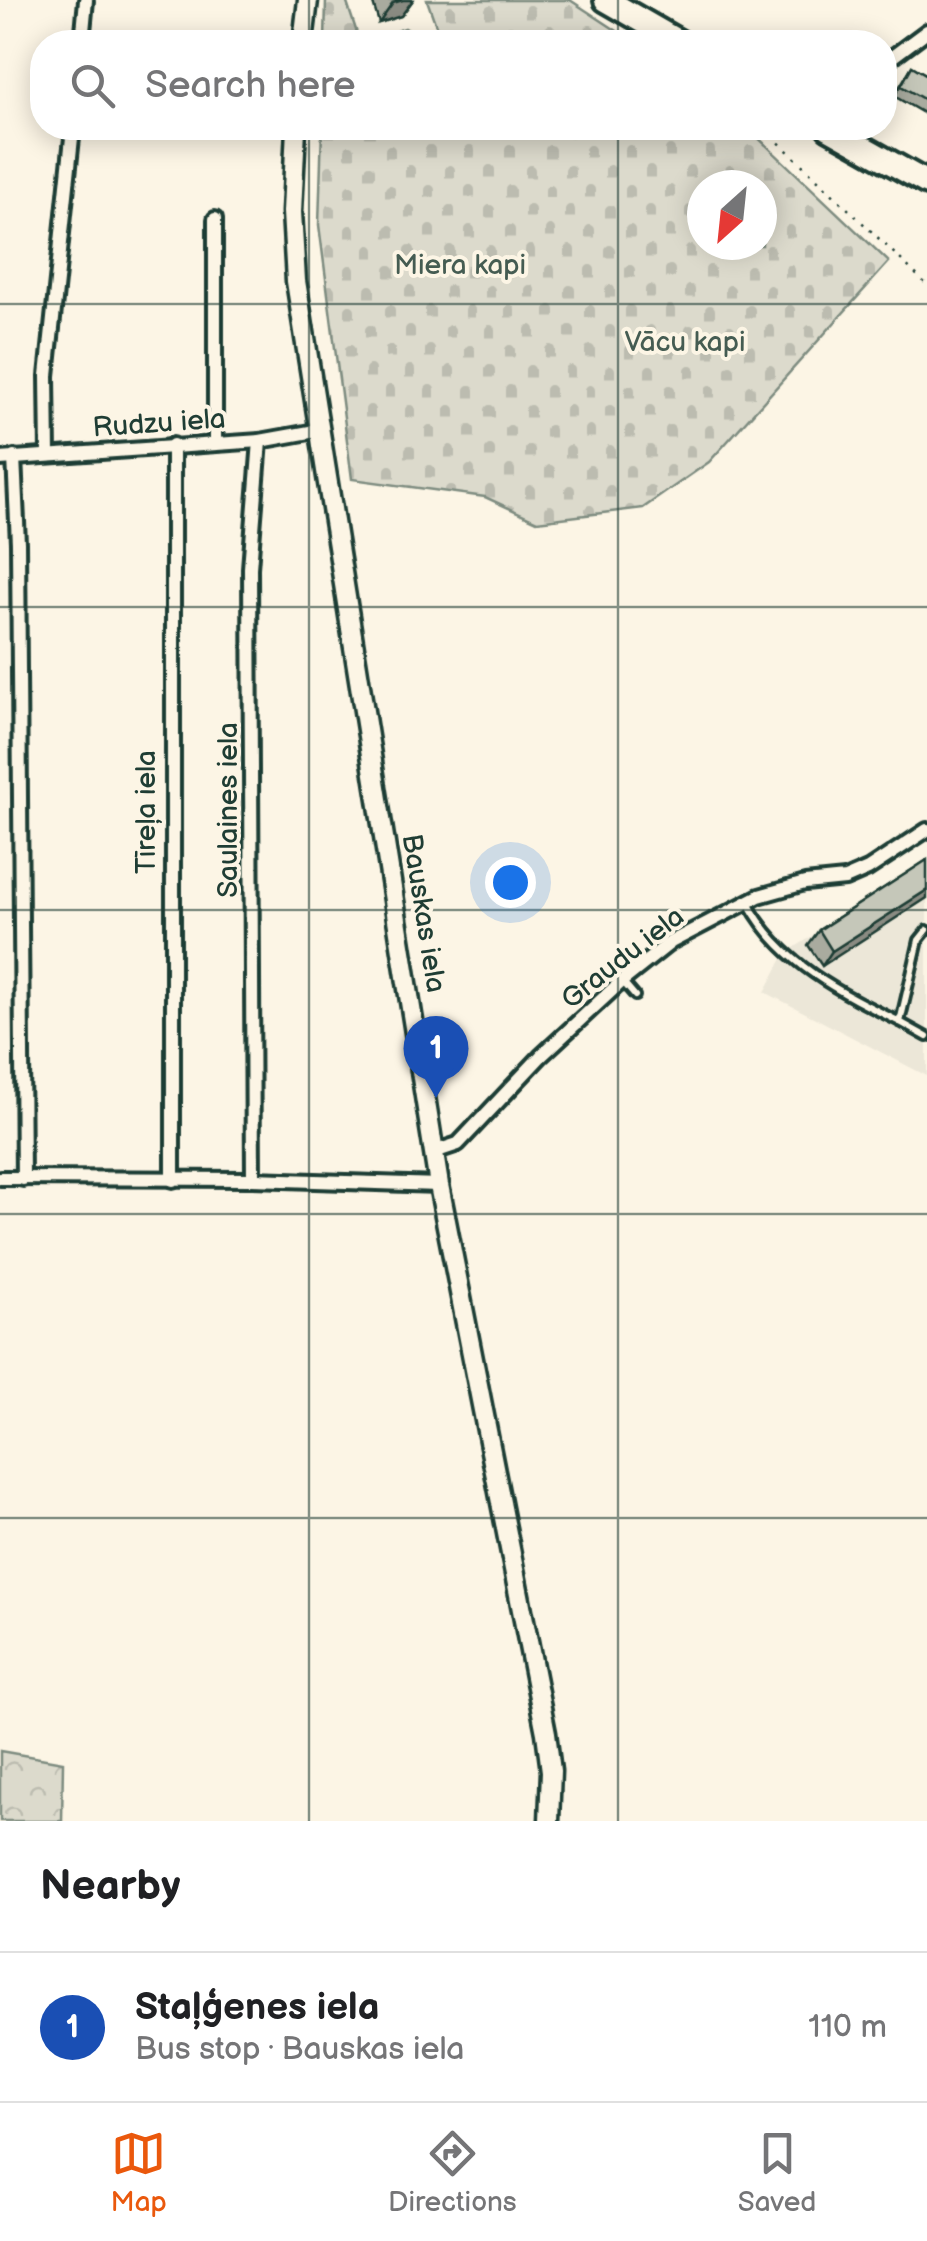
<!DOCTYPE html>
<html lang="en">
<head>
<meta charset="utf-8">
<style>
  :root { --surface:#fff; --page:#f2f2f2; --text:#202124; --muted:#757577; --line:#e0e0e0; --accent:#ea580c }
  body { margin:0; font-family:"Balsamiq Sans",sans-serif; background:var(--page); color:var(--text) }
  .compass { position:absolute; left:687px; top:170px; width:90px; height:90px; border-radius:50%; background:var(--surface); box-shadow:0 5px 25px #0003; rotate:207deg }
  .you { position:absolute; left:510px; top:882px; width:35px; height:35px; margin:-25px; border:8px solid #fff; border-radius:50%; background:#1a73e8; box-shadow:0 0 0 15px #1a73e833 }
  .badge { display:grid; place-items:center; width:65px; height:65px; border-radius:50%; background:var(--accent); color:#fff; font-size:32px; font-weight:700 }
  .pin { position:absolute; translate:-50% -82px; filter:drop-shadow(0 2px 5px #0008) }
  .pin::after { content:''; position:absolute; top:52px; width:35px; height:30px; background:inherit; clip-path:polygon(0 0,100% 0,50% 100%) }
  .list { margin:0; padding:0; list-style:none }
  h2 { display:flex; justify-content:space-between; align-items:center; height:130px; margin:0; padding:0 40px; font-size:42px }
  h2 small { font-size:32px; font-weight:400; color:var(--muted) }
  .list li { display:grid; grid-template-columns:65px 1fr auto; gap:30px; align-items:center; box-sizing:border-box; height:150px; padding:0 40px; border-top:2px solid var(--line) }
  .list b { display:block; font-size:38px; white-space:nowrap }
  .list p { margin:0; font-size:32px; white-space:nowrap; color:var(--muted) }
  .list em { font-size:32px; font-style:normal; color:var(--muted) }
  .icon { flex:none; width:55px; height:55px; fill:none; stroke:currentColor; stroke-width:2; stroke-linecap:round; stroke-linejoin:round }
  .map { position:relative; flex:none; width:927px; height:1821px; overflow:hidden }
  .search { position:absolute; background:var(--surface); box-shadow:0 5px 25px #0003; left:30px; right:30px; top:30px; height:110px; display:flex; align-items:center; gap:25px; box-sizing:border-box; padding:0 35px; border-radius:40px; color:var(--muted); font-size:38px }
  .sheet { height:280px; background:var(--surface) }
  nav { display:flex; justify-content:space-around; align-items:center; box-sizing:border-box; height:140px; border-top:2px solid var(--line); background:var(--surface); font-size:28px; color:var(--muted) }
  nav a { display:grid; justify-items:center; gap:5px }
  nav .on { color:var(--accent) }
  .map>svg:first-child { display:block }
  .built { fill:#ece7d8 }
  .cemetery { fill:url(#cemetery-stones); stroke:#7e8c80; stroke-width:2.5; fill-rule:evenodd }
  .park { fill:url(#park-crowns); stroke:#7e8c80; stroke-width:2.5 }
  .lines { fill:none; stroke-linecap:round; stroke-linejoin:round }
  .lane-casing { stroke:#1f3d34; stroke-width:14 }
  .street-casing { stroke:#1f3d34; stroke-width:20 }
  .secondary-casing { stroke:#1f3d34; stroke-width:25 }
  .highway-casing { stroke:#1f3d34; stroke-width:30 }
  .path { stroke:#1f3d34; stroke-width:2.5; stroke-dasharray:2.5 8; stroke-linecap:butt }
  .lane { stroke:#fcf5e5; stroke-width:6 }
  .street { stroke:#fcf5e5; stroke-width:12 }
  .secondary { stroke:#fcf5e5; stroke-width:18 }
  .highway { stroke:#fcf5e5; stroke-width:22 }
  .wall { fill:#a9ab9f; stroke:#1f3d34; stroke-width:2.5 }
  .shaded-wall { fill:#8a8b82; stroke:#1f3d34; stroke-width:2.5 }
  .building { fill:#c5c7b9; stroke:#1f3d34; stroke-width:2.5 }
  .grid { fill:none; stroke:#1f3d34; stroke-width:2.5; stroke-opacity:0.55 }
  .labels { text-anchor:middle; stroke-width:8; stroke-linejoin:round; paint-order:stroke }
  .park-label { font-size:28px; fill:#455c52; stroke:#fcf5e5 }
  .street-label { font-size:28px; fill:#1f3d34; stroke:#fcf5e5 }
</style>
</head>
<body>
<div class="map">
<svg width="927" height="1821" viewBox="0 0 927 1821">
  <defs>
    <pattern id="cemetery-stones" width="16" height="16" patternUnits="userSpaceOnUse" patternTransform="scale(2.5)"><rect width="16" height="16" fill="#dcdacc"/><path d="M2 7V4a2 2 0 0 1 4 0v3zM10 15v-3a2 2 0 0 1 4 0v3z" fill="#bcbcb0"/></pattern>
    <pattern id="park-crowns" width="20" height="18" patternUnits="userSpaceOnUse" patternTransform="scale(2.5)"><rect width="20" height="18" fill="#dcdacc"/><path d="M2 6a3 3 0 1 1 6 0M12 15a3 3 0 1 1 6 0" fill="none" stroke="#bcbcb0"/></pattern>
  </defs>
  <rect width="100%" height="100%" fill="#fcf5e5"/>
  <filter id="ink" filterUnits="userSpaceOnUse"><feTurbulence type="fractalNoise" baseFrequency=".01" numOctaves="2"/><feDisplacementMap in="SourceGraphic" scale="20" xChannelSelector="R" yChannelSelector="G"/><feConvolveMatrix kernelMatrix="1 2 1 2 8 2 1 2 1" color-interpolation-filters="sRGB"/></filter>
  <g filter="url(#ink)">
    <polygon class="built" points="927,863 927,1076 765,992 786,953"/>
    <g class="cemetery">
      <polygon points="326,0 346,0 360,42 325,42"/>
      <polygon points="427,0 570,0 634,42 383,42 385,35 405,28 417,36 438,31"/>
      <path d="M322 128H748L889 262 709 462 643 508 537 521 485 497 352 479 319 225ZM702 185H762V245H702Z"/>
    </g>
    <polygon class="park" points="0,1751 63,1762 62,1821 0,1821"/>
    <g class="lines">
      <defs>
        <g id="lane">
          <path d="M748 903C780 963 841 993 900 1022"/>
          <polyline points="927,930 919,940 900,1022 927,1037"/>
          <polyline points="623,982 635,996"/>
        </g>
        <g id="street">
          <polyline points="82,42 86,0"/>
          <polyline points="884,63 927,31"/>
          <polyline points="215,444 215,219"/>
          <polyline points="173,445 173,1180"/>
          <polyline points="48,455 47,376 73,128"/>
          <polyline points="14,457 18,543 23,1179"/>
          <polyline points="0,459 260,441 321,430"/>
          <polyline points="434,1152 458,1144 541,1056 622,981 671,942 759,896 805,883 845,879 868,869 927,830"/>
          <polyline points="0,1178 253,1179 439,1185"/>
          <polyline points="253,1179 250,568 260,441"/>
        </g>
        <g id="secondary">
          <polyline points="303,42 308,0"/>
          <polyline points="296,128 292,212 296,281 439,1185 546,1733 551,1771 549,1821"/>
        </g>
        <g id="highway">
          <polyline points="606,0 679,42"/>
          <polyline points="829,128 927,183"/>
        </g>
      </defs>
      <use href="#lane" class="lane-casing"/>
      <use href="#street" class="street-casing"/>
      <use href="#secondary" class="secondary-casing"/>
      <use href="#highway" class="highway-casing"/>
      <polyline class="path" points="764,128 927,285"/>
      <use href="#lane" class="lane"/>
      <use href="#street" class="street"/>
      <use href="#secondary" class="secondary"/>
      <use href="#highway" class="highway"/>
    </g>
    <g class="wall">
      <polygon points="372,0 413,0 401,16 379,23"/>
      <polygon points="912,66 927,75 927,111 925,114 894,96"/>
      <polygon points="927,860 822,966 808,945 819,930"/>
    </g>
    <g class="shaded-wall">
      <polygon points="403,0 413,0 401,16 379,23 393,3"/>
      <polygon points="927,890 927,898 822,966 832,951"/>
    </g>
    <g class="building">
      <polygon points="912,66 927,75 927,101 901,86"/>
      <polygon points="927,860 927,890 832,951 819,930"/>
    </g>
  </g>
  <path class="grid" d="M309 0V42M618 0V42M309 128V1821M618 128V1821M0 304H927M0 607H927M0 910H927M0 1214H927M0 1518H927"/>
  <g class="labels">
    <g class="park-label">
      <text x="460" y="274">Miera kapi</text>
      <text x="685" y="351">Vācu kapi</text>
    </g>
    <g class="street-label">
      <text transform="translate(159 422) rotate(-4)" y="10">Rudzu iela</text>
      <text transform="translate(227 810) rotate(-90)" y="10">Saulaines iela</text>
      <text transform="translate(145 812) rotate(-90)" y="10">Tīreļa iela</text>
      <text transform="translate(425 913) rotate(81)" y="10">Bauskas iela</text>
      <text transform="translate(622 957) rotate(-38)" y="10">Graudu iela</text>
    </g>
  </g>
</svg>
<svg class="compass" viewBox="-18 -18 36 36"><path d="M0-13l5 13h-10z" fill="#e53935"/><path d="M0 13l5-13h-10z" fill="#757577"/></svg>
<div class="you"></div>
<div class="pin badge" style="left:436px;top:1098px;background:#1a4fb4">1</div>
<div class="search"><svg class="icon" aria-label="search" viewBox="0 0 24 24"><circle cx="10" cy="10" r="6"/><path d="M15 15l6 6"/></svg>Search here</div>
</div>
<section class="sheet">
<h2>Nearby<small></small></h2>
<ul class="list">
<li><span class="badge" style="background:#1a4fb4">1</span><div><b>Staļģenes iela</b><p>Bus stop · Bauskas iela</p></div><em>110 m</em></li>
</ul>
</section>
<nav>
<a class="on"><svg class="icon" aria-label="map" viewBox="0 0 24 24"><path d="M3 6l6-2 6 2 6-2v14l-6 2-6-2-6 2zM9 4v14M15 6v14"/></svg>Map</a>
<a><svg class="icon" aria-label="directions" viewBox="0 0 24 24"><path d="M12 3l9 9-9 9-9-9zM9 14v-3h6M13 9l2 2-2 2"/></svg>Directions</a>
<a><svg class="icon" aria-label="saved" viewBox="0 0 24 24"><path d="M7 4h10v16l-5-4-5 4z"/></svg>Saved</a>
</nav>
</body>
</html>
